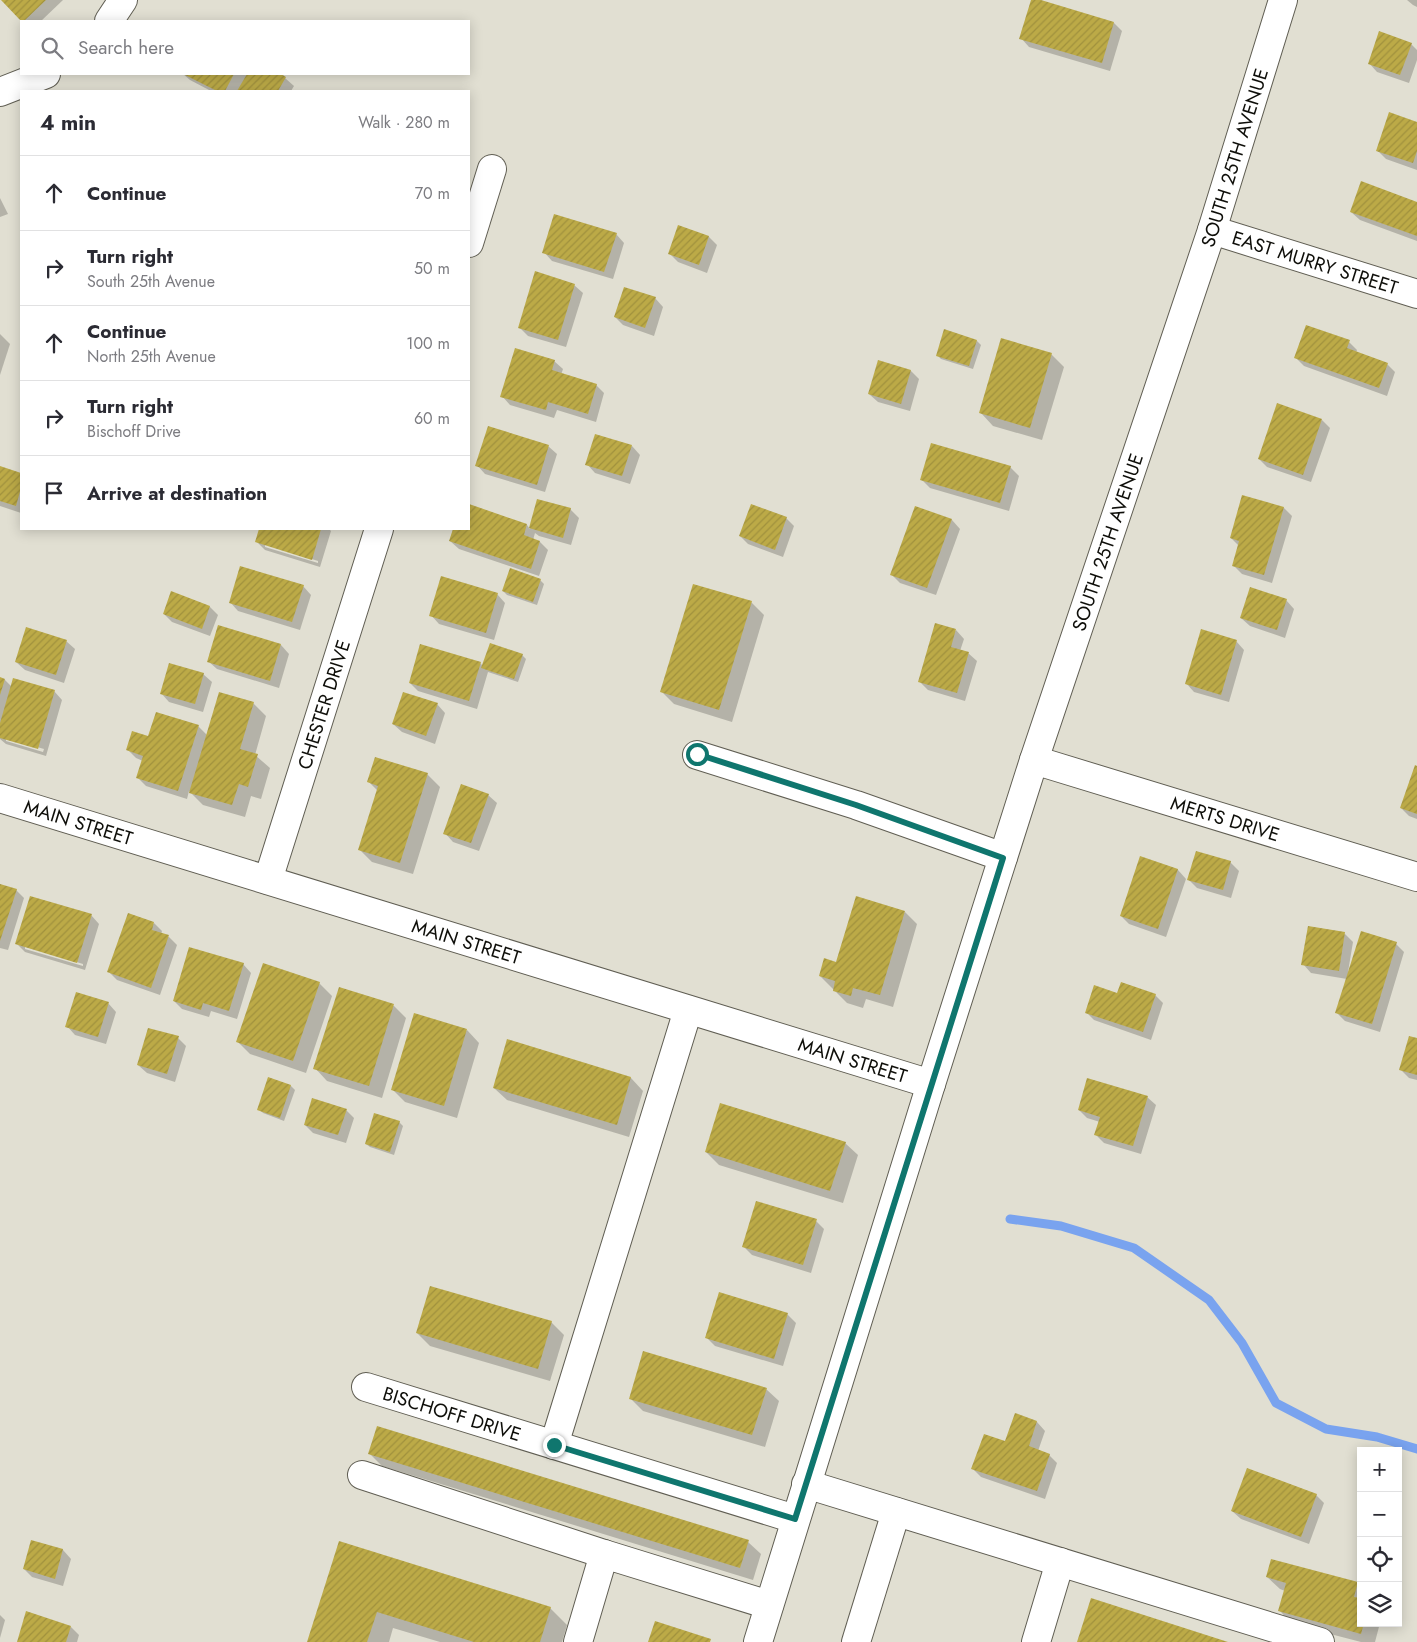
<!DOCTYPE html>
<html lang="en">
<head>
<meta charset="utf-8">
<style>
  :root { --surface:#fff; --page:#f7f7f7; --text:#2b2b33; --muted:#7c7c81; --line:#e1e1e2 }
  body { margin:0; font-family:Jost,sans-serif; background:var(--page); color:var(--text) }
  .controls { position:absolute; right:15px; bottom:15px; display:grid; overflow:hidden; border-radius:0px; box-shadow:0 2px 12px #0003 }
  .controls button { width:45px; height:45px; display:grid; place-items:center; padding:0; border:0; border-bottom:1px solid var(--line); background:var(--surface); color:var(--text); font:25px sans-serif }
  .stop { position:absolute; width:15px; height:15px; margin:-11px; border:4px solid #0f766e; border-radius:50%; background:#fff }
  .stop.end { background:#0f766e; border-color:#fff; box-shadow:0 1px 5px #0008 }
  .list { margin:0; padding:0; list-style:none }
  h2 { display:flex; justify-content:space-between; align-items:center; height:65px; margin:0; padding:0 20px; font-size:21px }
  h2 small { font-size:16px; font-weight:400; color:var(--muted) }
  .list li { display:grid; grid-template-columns:32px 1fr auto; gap:15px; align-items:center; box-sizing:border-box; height:75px; padding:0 20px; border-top:1px solid var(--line) }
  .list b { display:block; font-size:19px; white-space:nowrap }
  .list p { margin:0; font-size:16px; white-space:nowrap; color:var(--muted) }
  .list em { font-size:16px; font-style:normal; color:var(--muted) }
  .icon { flex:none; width:28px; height:28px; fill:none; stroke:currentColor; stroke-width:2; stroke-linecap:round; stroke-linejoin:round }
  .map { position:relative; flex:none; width:1417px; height:1642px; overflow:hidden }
  .search { position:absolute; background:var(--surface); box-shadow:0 2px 12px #0003; left:20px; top:20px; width:450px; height:55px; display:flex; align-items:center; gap:12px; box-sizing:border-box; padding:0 18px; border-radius:0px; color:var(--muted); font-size:19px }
  .panel { position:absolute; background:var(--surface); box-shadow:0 2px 12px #0003; left:20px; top:90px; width:450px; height:440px; border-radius:0px }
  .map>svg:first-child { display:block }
  .shadow { fill:#0003; fill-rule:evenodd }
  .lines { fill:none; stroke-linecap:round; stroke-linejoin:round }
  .stream { stroke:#79a3ef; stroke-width:9 }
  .building { fill:url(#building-hatch) }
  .minor-casing { stroke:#605e53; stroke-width:30 }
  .minor { stroke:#fff; stroke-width:28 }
  .route { stroke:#0f766e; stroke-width:6 }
  .labels { text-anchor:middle; stroke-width:4.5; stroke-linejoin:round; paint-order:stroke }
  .street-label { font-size:19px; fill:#0e0e09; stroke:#efeddf }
</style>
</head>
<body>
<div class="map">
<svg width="1417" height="1642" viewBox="0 0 1417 1642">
  <defs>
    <pattern id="building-hatch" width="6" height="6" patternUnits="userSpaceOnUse" patternTransform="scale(1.25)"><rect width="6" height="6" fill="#bcaa47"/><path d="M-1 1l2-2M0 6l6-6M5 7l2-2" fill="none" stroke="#a0913d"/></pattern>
  </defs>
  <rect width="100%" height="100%" fill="#e1dfd2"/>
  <g class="shadow">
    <polygon points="2,0 63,0 41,21 23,21"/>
    <polygon points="1032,0 1037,0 1114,23 1122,31 1110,71 1029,47 1021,38"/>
    <polygon points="1407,0 1417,0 1417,7 1413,5"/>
    <polygon points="1411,44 1417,50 1417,60 1409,83 1377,72 1369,63"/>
    <polygon points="183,74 278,74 285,78 294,86 291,91 211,91 190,80"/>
    <polygon points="1417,123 1417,170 1386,159 1378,151"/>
    <polygon points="0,198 8,214 0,217"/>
    <polygon points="1417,203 1417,241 1360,220 1351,212"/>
    <polygon points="679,227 709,237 717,245 707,273 678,262 670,254"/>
    <polygon points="616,234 624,243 613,279 552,261 544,252"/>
    <polygon points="574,285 583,293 566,347 528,336 519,327"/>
    <polygon points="655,298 663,307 654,336 623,325 615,317"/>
    <polygon points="945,331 977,341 981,345 973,369 941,359 938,356"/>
    <polygon points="0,334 10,344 0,375"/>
    <polygon points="1349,342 1357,350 1356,353 1387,364 1395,372 1387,396 1304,366 1296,358"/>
    <polygon points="1051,354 1064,367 1042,440 993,426 981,413"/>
    <polygon points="554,361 563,369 561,375 596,385 604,393 596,422 557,410 554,418 510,405 502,396"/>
    <polygon points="911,371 919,379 910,411 878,402 869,394"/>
    <polygon points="1322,420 1330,428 1311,482 1267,467 1259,459"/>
    <polygon points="548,446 557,454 545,492 485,474 477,465"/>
    <polygon points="632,446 640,455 630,484 595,473 587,464"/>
    <polygon points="0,467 21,474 21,513 0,506"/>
    <polygon points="1010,467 1019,476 1009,511 930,488 921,479"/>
    <polygon points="538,500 570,509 579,518 571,545 539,536 535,533 533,540 540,542 548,550 539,576 459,549 450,541 454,529 469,529 469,505 527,525 530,529"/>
    <polygon points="915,508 952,520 960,529 936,595 900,583 892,575"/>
    <polygon points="1284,508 1292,516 1272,583 1242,574 1234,566 1239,546 1231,538"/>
    <polygon points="786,518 794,526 783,557 748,544 740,536"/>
    <path d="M261 529H329L331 531 320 567 265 550 257 542ZM265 544 318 561V563L265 547Z"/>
    <polygon points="540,580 544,584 537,605 507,595 503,591"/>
    <polygon points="303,586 311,595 300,630 238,611 230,602"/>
    <polygon points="497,594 505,603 494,640 439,624 431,615"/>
    <polygon points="1286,600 1294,609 1285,638 1250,626 1241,618"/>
    <polygon points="751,602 764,615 732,722 674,704 662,692"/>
    <polygon points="210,607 218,615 210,636 172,622 164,614"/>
    <polygon points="218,627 281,645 289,654 279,688 217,669 208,661"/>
    <polygon points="956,630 964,639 960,651 968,653 977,661 965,701 928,690 919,681"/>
    <polygon points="66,641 75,649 64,683 25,670 16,662"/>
    <polygon points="1236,641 1244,650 1229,702 1194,692 1186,683"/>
    <polygon points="522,655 526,659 518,682 488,672 477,709 418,691 410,683 480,663 483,666"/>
    <polygon points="203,674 212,682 203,712 169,702 161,693"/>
    <path d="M0 679 5 680 12 687 54 691 62 700 46 756 6 744 0 739ZM6 738 44 749 43 752 6 741Z"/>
    <polygon points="253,703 266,716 255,755 270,768 261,799 251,796 245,817 203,805 189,791 187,799 146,786 138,778 143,761 136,758 128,750 149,737 198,726 207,735"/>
    <polygon points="437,704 445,713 435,744 402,732 393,724"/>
    <polygon points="1417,767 1417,819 1409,816 1401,808"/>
    <polygon points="427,774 440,787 413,874 372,862 359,849 378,791 369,782"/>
    <polygon points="488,795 497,803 479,851 453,842 445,833"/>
    <polygon points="1141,858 1178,870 1186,879 1166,937 1129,924 1121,916"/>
    <polygon points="1230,862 1239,871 1231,898 1197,888 1189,880"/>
    <polygon points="0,885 16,890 24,898 8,950 0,948"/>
    <polygon points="905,912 917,924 893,1007 866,999 863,1008 847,1003 820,976"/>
    <path d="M91 915 99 924 85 970 25 952 17 944ZM25 946 83 964V966L25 949Z"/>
    <polygon points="154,923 162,931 161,934 169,937 177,945 160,995 117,980 109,972"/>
    <polygon points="1345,934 1353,942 1348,972 1396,944 1404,952 1380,1032 1345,1021 1337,1013 1347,979 1311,973 1303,964"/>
    <polygon points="243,964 251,973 237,1019 211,1011 209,1017 182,1009 174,1001"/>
    <polygon points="319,983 332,996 306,1073 250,1054 238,1042"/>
    <polygon points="340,988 394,1006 406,1018 382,1098 327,1081 315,1068"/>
    <polygon points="1118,994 1155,995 1163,1003 1151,1040 1094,1020 1086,1012"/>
    <polygon points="108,1003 116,1012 106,1044 75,1035 67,1026"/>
    <polygon points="467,1030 479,1043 457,1118 405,1102 392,1089"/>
    <polygon points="178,1038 186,1046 175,1082 147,1073 138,1065"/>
    <polygon points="1417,1040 1417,1080 1409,1078 1400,1069"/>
    <polygon points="508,1041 631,1078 643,1091 629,1137 507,1100 494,1088"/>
    <polygon points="269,1079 291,1086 295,1090 284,1121 263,1113 259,1109"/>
    <polygon points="1147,1097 1156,1105 1141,1154 1104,1143 1096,1135 1100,1122 1087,1118 1079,1110"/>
    <polygon points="346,1110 354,1118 346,1143 313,1133 305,1125"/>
    <polygon points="399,1122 403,1126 394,1155 370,1147 366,1144"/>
    <polygon points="845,1143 858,1155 843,1203 719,1165 706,1152"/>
    <polygon points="816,1221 824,1229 811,1273 752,1255 744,1247"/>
    <polygon points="787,1314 796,1323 783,1366 715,1346 707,1338"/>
    <polygon points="551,1322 564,1335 550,1381 430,1346 417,1333"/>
    <polygon points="766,1389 779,1401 765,1447 643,1411 631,1399"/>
    <polygon points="1016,1415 1037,1422 1045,1431 1038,1451 1049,1455 1057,1463 1045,1499 981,1477 973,1469 1006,1443"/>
    <polygon points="370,1454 748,1542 761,1554 753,1580 382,1466"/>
    <polygon points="1316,1495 1324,1503 1309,1544 1241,1519 1232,1511"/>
    <polygon points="32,1542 63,1550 71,1559 63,1586 32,1577 24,1569"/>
    <polygon points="340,1543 550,1608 567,1625 562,1642 440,1642 393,1628 389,1642 309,1642"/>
    <polygon points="1267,1577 1358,1583 1361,1586 1361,1623 1380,1623 1375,1642 1361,1642 1292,1624 1280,1611 1285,1591 1280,1589"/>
    <polygon points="0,1615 5,1620 0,1638"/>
    <polygon points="71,1627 79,1635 77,1642 18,1642"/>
  </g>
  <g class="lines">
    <polyline class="stream" points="1010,1219 1061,1226 1134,1248 1209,1300 1242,1343 1276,1403 1326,1429 1377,1437 1417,1449"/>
  </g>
  <g class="building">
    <polygon points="1,0 46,0 24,21 21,21"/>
    <polygon points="1031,0 1041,0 1114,22 1102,63 1019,39"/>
    <polygon points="1379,31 1412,43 1400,75 1368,64"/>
    <polygon points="183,74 234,74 225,91 217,91"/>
    <polygon points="247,74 281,74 286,77 278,91 237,91"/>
    <polygon points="1389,112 1417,122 1417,151 1413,163 1376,151"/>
    <polygon points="1361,181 1417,202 1417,236 1350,212"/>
    <polygon points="554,214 617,233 604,272 542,253"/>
    <polygon points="678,225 709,236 699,265 668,254"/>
    <polygon points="535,271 575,284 558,340 518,328"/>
    <polygon points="624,287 656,297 645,328 614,317"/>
    <polygon points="1306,325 1350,340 1347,348 1388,363 1379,388 1294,358"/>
    <polygon points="944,329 977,340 969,366 936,356"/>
    <polygon points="1001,338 1052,353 1030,428 979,413"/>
    <polygon points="515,348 555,360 552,370 597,384 588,414 548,402 546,410 500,397"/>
    <polygon points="878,360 911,370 901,404 868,394"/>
    <polygon points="1277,403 1322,419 1303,475 1258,459"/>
    <polygon points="488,426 549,445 537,485 475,466"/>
    <polygon points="595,434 632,445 622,476 585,465"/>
    <polygon points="931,443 1011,466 1000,503 920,480"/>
    <polygon points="0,466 21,473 21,488 16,506 0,501"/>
    <polygon points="1242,495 1284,507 1264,575 1232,566 1239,541 1230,538"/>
    <polygon points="537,499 571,508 563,538 529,528"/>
    <polygon points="469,504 527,524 524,535 540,541 531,569 449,541 453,529 469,529"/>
    <polygon points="751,504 787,517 775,550 739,536"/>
    <polygon points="915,506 952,519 927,588 890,575"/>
    <polygon points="259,529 321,529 312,560 255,542"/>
    <polygon points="240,566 304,585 292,622 229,603"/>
    <polygon points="510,568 541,579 533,602 502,591"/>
    <polygon points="441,576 498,593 486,633 429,616"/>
    <polygon points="693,584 752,601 719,710 660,692"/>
    <polygon points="1250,587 1287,599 1277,630 1240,618"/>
    <polygon points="171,591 210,606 202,629 163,614"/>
    <polygon points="935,623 956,629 951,647 969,652 957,693 918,682"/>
    <polygon points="218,625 281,644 270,681 207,662"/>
    <polygon points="26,627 67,640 56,675 15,662"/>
    <polygon points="1201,629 1237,640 1221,695 1185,684"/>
    <polygon points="490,643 523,654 514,679 481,668"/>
    <polygon points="420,644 481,662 469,701 409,683"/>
    <polygon points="169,663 204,673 195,704 160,694"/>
    <polygon points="0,677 5,679 0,695"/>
    <polygon points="13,678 55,690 38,749 0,738 0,723"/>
    <polygon points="219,692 254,702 240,749 258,754 248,787 239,784 232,805 189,793"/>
    <polygon points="403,692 438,703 426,736 392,724"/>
    <polygon points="156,712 199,725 178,791 136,778 143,756 126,750 132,731 148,736"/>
    <polygon points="375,757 428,773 400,863 358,850 378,786 367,782"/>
    <polygon points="1415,765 1417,766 1417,814 1400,808"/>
    <polygon points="461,784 489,794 471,843 443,834"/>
    <polygon points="1196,851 1231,861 1223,890 1187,880"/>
    <polygon points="1140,856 1178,869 1158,929 1120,916"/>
    <polygon points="0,884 17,889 0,941"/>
    <polygon points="30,896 92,914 77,963 15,944"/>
    <polygon points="856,896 905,911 880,995 853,988 851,996 833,991 835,981 819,976 824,958 836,962"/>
    <polygon points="128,913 154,922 152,930 169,935 151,988 107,972"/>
    <polygon points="1308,926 1345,932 1339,971 1301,965"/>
    <polygon points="1361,931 1397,942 1372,1024 1335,1013"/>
    <polygon points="189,947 244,963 229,1011 203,1003 201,1010 173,1001"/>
    <polygon points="263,963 320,982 293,1061 236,1042"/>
    <polygon points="1121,982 1156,994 1143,1032 1085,1013 1094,985 1117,993"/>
    <polygon points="339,987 394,1004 369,1086 313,1069"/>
    <polygon points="76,992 109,1002 98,1037 65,1027"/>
    <polygon points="414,1013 467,1029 444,1106 391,1090"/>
    <polygon points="148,1028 179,1036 167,1074 137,1065"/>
    <polygon points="1409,1036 1417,1038 1417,1075 1399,1070"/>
    <polygon points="507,1039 631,1077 617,1125 493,1088"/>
    <polygon points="268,1077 291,1085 280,1118 257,1110"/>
    <polygon points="1087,1078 1148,1096 1133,1146 1094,1135 1100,1117 1078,1110"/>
    <polygon points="312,1098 347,1109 338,1135 304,1125"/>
    <polygon points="720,1103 846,1142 830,1191 705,1152"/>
    <polygon points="374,1113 400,1121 390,1152 365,1144"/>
    <polygon points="756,1201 817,1219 803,1265 742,1247"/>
    <polygon points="430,1286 552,1321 538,1369 416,1333"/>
    <polygon points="719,1292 788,1313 774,1359 705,1338"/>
    <polygon points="643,1351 767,1388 752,1435 629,1399"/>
    <polygon points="1015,1413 1037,1421 1029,1446 1050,1454 1037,1491 971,1469 984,1434 1005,1441"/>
    <polygon points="377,1426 749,1540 740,1568 368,1454"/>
    <polygon points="1247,1468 1317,1494 1301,1537 1231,1511"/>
    <polygon points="31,1540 63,1549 55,1579 23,1569"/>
    <polygon points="339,1541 551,1607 540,1642 474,1642 377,1612 367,1642 307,1642"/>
    <polygon points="1271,1559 1358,1582 1354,1597 1361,1598 1361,1623 1364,1623 1361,1634 1278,1611 1286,1583 1266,1577"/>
    <polygon points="1091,1598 1228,1642 1077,1642"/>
    <polygon points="26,1611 71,1626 66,1642 17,1642"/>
    <polygon points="655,1621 711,1639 710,1642 648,1642"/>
  </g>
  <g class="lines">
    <defs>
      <g id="minor">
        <polyline points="109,21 123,0"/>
        <polyline points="0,92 46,74"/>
        <path id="s1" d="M1212 230 1417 294"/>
        <polyline points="469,243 492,169"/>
        <polyline points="697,755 856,805 1003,857"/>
        <path id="s2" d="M1034 760 1417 877"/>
        <path id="s3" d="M0 798 931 1084"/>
        <path id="s4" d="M268 880 379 529"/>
        <path id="s5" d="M366 1387 795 1519"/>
        <polyline points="554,1445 688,1010"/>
        <polyline points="362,1475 604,1554"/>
        <polyline points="806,1484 1320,1642"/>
        <polyline points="578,1642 604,1554 769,1605"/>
        <path id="s6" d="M758 1642 931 1084 1034 760 1212 230 1283 0"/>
        <polyline points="856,1642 896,1512"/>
        <polyline points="1036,1642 1060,1562"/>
      </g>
    </defs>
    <use href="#minor" class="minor-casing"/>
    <use href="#minor" class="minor"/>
  </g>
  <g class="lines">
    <polyline class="route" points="554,1445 795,1519 1003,858 856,805 697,754"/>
  </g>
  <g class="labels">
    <g class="street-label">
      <text dy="7" stroke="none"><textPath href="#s6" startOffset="1559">SOUTH 25TH AVENUE</textPath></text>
      <text dy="7" stroke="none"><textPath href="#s1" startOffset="108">EAST MURRY STREET</textPath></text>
      <text dy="7" stroke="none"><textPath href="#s6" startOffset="1154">SOUTH 25TH AVENUE</textPath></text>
      <text dy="7" stroke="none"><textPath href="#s4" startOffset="184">CHESTER DRIVE</textPath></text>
      <text dy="7" stroke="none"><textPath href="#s2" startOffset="200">MERTS DRIVE</textPath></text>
      <text dy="7" stroke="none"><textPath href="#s3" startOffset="82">MAIN STREET</textPath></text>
      <text dy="7" stroke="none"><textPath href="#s3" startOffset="488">MAIN STREET</textPath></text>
      <text dy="7" stroke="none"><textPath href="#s3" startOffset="892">MAIN STREET</textPath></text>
      <text dy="7" stroke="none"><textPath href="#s5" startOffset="90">BISCHOFF DRIVE</textPath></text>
    </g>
  </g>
</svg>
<div class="controls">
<button>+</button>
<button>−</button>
<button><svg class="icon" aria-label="locate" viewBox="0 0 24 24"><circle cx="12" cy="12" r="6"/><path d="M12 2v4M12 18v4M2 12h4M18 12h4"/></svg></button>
<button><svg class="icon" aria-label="layers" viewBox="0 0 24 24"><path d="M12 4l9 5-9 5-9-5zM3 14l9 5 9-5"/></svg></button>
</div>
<div class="stop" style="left:697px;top:754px"></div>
<div class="stop end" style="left:554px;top:1445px"></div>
<div class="search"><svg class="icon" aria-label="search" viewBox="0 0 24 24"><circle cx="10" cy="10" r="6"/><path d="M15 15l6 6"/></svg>Search here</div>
<section class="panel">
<h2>4 min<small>Walk · 280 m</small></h2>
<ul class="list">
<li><svg class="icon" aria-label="ahead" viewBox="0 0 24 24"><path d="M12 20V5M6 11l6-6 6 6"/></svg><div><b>Continue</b></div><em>70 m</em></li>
<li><svg class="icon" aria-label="right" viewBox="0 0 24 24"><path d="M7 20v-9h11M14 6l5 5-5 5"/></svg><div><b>Turn right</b><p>South 25th Avenue</p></div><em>50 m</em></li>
<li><svg class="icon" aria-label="ahead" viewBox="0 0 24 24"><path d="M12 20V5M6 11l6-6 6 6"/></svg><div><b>Continue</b><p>North 25th Avenue</p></div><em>100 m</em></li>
<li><svg class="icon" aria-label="right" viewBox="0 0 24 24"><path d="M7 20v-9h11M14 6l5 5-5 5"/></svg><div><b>Turn right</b><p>Bischoff Drive</p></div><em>60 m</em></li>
<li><svg class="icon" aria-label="arrive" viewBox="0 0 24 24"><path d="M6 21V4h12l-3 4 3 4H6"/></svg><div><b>Arrive at destination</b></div></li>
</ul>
</section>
</div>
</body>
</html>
